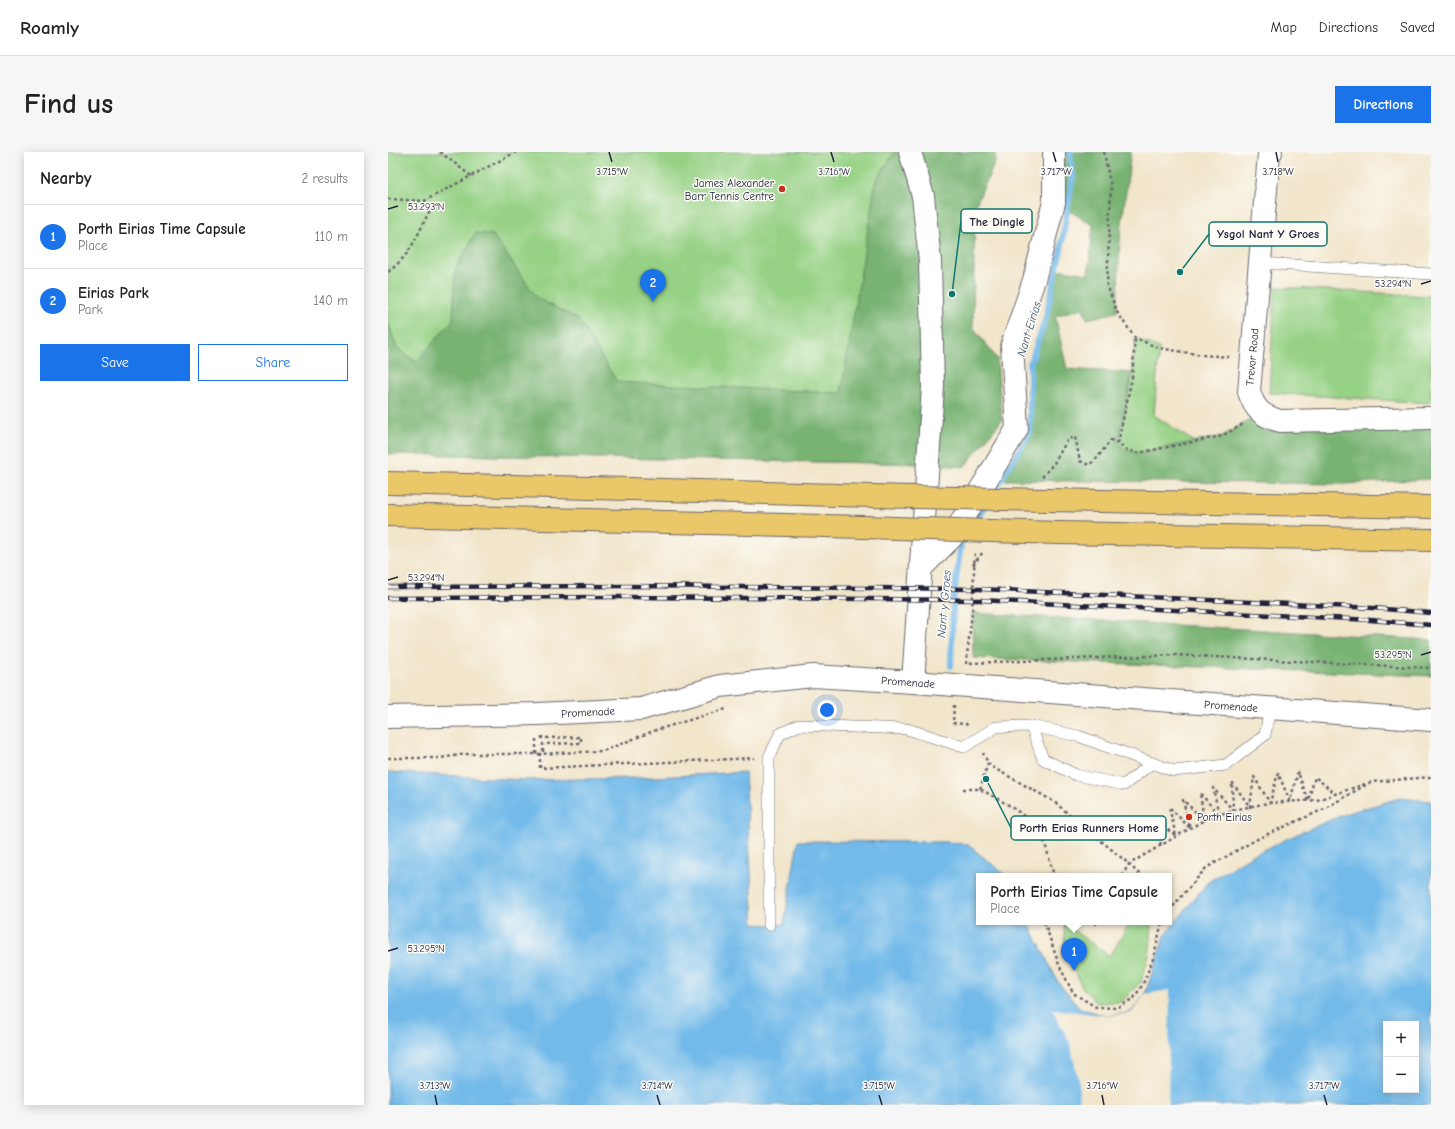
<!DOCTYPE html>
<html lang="en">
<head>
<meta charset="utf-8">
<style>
  :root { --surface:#fff; --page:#f6f6f6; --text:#222; --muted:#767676; --line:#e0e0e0; --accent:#1a73e8 }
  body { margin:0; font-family:"Comic Neue",sans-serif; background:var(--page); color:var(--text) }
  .controls { position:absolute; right:12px; bottom:12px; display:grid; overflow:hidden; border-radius:0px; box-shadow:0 2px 10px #0003 }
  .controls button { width:36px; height:36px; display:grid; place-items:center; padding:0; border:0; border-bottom:1px solid var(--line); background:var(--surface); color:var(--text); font:20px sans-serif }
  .you { position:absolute; left:439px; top:558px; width:14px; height:14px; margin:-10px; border:3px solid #fff; border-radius:50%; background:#1a73e8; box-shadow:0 0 0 6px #1a73e833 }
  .badge { display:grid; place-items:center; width:26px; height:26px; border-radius:50%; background:var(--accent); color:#fff; font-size:13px; font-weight:700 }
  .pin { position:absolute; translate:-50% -33px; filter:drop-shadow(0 1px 2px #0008) }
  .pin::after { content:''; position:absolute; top:21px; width:14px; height:12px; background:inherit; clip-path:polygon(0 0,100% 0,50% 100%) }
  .popup { position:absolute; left:588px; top:721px; width:196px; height:52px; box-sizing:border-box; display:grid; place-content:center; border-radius:0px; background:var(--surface); filter:drop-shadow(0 1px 3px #0005); font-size:13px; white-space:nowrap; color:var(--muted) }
  .popup b { font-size:15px; color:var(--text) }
  .popup::after { content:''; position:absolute; left:50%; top:100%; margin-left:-8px; border:8px solid transparent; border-top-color:var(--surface) }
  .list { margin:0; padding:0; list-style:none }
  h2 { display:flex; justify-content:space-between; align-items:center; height:52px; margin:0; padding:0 16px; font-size:17px }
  h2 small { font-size:13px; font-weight:400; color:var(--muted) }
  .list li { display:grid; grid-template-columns:26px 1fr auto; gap:12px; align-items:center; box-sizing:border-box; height:64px; padding:0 16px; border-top:1px solid var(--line) }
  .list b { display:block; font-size:15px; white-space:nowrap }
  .list p { margin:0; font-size:13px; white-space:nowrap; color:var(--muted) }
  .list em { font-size:13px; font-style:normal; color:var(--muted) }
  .actions { display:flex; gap:8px; padding:12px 16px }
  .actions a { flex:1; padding:9px 0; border:1px solid var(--accent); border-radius:0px; text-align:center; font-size:14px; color:var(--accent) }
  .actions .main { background:var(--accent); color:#fff }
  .map { position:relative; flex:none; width:1043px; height:953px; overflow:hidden; border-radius:0px }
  header { display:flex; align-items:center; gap:24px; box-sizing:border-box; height:56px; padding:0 20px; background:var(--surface); border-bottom:1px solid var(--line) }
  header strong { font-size:19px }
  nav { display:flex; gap:22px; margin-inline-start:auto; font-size:14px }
  .intro { display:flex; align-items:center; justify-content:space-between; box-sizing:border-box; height:96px; padding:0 24px }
  h1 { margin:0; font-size:28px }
  .button { padding:10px 18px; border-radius:0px; background:var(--accent); color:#fff; font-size:14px; font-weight:700 }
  main { display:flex; gap:24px; padding:0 24px }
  aside { flex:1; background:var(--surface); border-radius:0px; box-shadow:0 2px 10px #0003 }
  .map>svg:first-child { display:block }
  .green { fill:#96d185; stroke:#5c7a60 }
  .forest { fill:#78b372; stroke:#4d6a56 }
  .water { fill:#72bae9; stroke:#4a6e92; fill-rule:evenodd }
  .pier { fill:#f1e5ca }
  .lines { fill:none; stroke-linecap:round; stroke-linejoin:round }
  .stream { stroke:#72bae9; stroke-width:6 }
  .service-casing { stroke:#6a666d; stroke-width:12 }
  .minor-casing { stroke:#6a666d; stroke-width:24 }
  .tertiary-casing { stroke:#6a666d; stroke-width:24 }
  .trunk-casing { stroke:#6a666d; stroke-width:24 }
  .path { stroke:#6a666d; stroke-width:2.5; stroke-dasharray:3 3; stroke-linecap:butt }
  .service { stroke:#fff; stroke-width:11 }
  .minor { stroke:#fff; stroke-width:22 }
  .tertiary { stroke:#fff; stroke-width:22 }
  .trunk { stroke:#eac769; stroke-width:22 }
  .rail-casing { stroke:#22223b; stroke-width:4.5 }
  .rail { stroke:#fdfcf7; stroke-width:3; stroke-dasharray:9; stroke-linecap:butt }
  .trunk-bridge-casing { stroke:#6a666d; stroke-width:24; stroke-linecap:butt }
  .trunk-bridge { stroke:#eac769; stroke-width:22 }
  .ticks { fill:none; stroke:#22223b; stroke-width:1.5 }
  .poi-dot { fill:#c8321e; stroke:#fdfcf7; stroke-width:1.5 }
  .labels { text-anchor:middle; stroke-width:3; stroke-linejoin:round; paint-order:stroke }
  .poi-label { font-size:11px; fill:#22223b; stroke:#fdfcf7; text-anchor:end }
  .street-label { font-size:11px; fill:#22223b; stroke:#fdfcf7 }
  .water-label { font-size:12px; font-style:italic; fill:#3e5778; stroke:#fdfcf7 }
  .ticks-label { font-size:10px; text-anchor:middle; fill:#22223b; stroke:#fdfcf7; stroke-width:3; stroke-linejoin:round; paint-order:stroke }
  .leader { fill:none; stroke:#0f766e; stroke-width:1.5 }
  .callout-dot { fill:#0f766e; stroke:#fdfcf7; stroke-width:1.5 }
  .callout { fill:#fdfcf7; stroke:#0f766e; stroke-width:1.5 }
  .callout-label { font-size:12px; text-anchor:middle; font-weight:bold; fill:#22223b }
</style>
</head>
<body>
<header>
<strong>Roamly</strong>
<nav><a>Map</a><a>Directions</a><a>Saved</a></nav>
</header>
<div class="intro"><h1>Find us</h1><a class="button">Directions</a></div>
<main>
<aside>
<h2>Nearby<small>2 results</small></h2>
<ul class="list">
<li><span class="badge">1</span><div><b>Porth Eirias Time Capsule</b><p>Place</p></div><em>110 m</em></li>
<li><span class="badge">2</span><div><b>Eirias Park</b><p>Park</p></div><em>140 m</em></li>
</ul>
<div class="actions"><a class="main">Save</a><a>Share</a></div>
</aside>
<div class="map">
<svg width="1043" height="953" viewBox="0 0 1043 953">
  <rect width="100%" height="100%" fill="#fdfcf7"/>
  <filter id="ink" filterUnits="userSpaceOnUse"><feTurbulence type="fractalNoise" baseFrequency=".025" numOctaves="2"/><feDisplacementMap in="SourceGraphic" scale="8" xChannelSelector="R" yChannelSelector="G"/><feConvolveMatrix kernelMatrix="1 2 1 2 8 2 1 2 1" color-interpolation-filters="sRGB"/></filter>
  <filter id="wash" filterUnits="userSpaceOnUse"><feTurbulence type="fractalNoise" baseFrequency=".012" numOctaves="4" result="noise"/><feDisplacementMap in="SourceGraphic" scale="16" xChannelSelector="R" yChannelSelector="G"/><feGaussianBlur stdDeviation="0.9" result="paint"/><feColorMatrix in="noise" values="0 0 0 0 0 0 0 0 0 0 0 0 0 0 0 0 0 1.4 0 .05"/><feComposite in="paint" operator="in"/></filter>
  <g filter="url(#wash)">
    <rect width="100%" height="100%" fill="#f1e5ca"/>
    <g class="green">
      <polygon points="0,0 519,0 540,312 0,301"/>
      <polygon points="887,135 1043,144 1043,251 881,241"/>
      <polygon points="747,186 771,196 766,263 806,290 750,301 737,297 730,291 744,226"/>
      <polygon points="742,770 759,770 764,775 761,804 753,830 733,850 709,851 695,837 677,800 676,772 722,804"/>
    </g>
    <g class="forest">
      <polygon points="507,0 607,0 608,8 587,54 585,175 609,207 614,268 576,315 542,312 0,302 0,168 8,195 28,210 65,168 67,118 87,81 105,83 149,146 190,167 229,230 453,241 488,28"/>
      <polygon points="666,0 743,0 732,87 729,160 699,167 695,156 667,164 679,217 744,221 730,291 737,297 750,301 834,284 873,261 1043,266 1043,327 956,332 613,328 642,281 642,212 658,165 669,117 700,122 705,73 666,50"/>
      <polygon points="584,461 1043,488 1043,524 585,506"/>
    </g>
    <path class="water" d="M0 620 135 628 251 626 357 620 366 772 381 773 396 772 410 689 558 690 579 692 616 722 617 724H591V770H640L670 830 691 856 719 864 743 860 757 842 777 783 820 730 863 704 916 679 960 661 1012 646 1043 649V953H0ZM998 872H1028V938H998Z"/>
    <polygon class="pier" points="782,838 780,953 690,953 691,932 682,891 664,857 719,864 743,861 757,842"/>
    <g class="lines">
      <g class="stream">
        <polyline points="604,342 642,281 642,212 658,165 673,97 685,23 682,0"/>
        <polyline points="584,374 598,352"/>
        <polyline points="563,514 565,451 573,391 577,385"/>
      </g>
    </g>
  </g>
  <g filter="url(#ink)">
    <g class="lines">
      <defs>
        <g id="service">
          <polyline points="872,111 1043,122"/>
          <polyline points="643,574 655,607 688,623 736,633 764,611"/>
          <polyline points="381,773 381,605 392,582 411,573 519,577 576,595 608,575 643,574 690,584 786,619 838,613 877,583 882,556"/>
        </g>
        <g id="minor">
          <polyline points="522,0 535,44 542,109 545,235 525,530"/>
          <path d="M883 0 881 2 861 240C867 258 874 264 892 269L1043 266"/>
          <polyline points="534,415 564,385 629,277 624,193 646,128 666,50 666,0"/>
        </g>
        <polyline id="tertiary" points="0,565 149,562 253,557 332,534 425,524 525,530 1043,568"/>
        <g id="trunk">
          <polyline points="0,331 241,337 484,344"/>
          <polyline points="660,348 1043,355"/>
          <polyline points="0,363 476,375"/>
          <polyline points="670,381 1043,388"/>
        </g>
      </defs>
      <use href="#service" class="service-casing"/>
      <use href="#minor" class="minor-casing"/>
      <use href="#tertiary" class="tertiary-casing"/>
      <use href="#trunk" class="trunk-casing"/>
      <g class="path">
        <polyline points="52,0 83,24"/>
        <polyline points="716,0 723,35 719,133 729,160 747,186 771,196 814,203 843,205"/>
        <polyline points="0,47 36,49 128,0"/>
        <path d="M0 120C24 102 29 83 42 58L36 49"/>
        <polyline points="730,291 744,226 747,186"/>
        <polyline points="654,325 666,311 680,287 687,285 692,309 701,313 709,306 723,288 730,291 737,297 750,301 834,284 855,272"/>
        <polyline points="585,413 595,400"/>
        <polyline points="582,511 787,503 1043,516"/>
        <polyline points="578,512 584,461 587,399"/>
        <polyline points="566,553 565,571 578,572 580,574"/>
        <polyline points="154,584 154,586 193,585 193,591 155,592 155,601"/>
        <polyline points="152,601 152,616 366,606"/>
        <polyline points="148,602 148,584"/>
        <polyline points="0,606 52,606 79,602 148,602 215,599 268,578 338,557"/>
        <polyline points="600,611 604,615 665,649 741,712 753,724"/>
        <polyline points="575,637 592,637 624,655 653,677 666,724"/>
        <polyline points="592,637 600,611 595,601"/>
        <polyline points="773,693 764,666 788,684 781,655 802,676 795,648 816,668 812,641 831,663 825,636 845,658 844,630 862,655 866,625 882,651 890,621 902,649 910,620 920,649 927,625 948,642"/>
        <polyline points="734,724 741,712 818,667 845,658 880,651 929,648 977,632"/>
        <polyline points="781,759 818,716 871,686 934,658 983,630 1043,625"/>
        <polyline points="658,770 657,772 671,813 685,841 708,855 729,856 746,846 755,832 765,807 774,770"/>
        <polyline points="707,773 709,770"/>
      </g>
      <use href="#service" class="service"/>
      <use href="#minor" class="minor"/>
      <use href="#tertiary" class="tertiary"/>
      <use href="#trunk" class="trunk"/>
      <defs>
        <g id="rail">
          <polyline points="0,435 239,434 592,437 985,456 1043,461"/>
          <polyline points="0,446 237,445 592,448 982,468 1043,473"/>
        </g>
      </defs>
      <use href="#rail" class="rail-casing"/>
      <use href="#rail" class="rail"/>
      <defs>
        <g id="trunk-bridge">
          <polyline points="484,344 660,348"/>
          <polyline points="476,375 670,381"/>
        </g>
      </defs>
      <use href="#trunk-bridge" class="trunk-bridge-casing"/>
      <use href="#trunk-bridge" class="trunk-bridge"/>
    </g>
  </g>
  <path class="ticks" d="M221 0 224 10M443 0 446 10M665 0 668 10M888 0 890 10M0 57 10 54M1033 132 1043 129M0 428 10 425M1033 503 1043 500M0 799 10 796M47 943 49 953M269 943 272 953M491 943 494 953M714 943 716 953M936 943 939 953"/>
  <g class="poi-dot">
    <circle cx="394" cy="37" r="4"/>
    <circle cx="801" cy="665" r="4"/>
  </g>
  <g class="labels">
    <g class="poi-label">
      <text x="386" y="35">James Alexander<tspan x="386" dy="13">Barr Tennis Centre</tspan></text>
      <text x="809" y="669" text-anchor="start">Porth Eirias</text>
    </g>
    <g class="street-label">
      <text transform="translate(864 205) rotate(-85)" y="4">Trevor Road</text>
      <text transform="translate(520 530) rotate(4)" y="4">Promenade</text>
      <text transform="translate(843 554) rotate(4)" y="4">Promenade</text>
      <text transform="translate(200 560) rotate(-3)" y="4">Promenade</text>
    </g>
    <g class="water-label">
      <text transform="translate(641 177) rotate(-73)" y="4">Nant Eirias</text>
      <text transform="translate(556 452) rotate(-85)" y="4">Nant y Groes</text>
    </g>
  </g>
  <g class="ticks-label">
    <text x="224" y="23">3.715°W</text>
    <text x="446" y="23">3.716°W</text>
    <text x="668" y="23">3.717°W</text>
    <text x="890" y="23">3.718°W</text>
    <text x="38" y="58">53.293°N</text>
    <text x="1005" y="135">53.294°N</text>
    <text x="38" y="429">53.294°N</text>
    <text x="1005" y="506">53.295°N</text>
    <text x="38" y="800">53.295°N</text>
    <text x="47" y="937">3.713°W</text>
    <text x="269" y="937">3.714°W</text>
    <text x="491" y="937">3.715°W</text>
    <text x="714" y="937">3.716°W</text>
    <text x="936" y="937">3.717°W</text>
  </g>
  <path class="leader" d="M564 142L573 69M792 120L821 82M598 627L623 676"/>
  <g class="callout-dot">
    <circle cx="564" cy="142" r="4"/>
    <circle cx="792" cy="120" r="4"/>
    <circle cx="598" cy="627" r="4"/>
  </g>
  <g class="callout">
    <rect x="573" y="57" width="71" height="24" rx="4"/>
    <rect x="821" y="70" width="118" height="24" rx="4"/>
    <rect x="623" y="664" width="155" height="24" rx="4"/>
  </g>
  <g class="callout-label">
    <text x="609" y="74">The Dingle</text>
    <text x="880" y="86">Ysgol Nant Y Groes</text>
    <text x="701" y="680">Porth Erias Runners Home</text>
  </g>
</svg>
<div class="controls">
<button>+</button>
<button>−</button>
</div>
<div class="you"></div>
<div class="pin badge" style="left:686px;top:819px">1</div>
<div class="popup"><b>Porth Eirias Time Capsule</b>Place</div>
<div class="pin badge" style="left:265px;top:150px">2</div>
</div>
</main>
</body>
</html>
